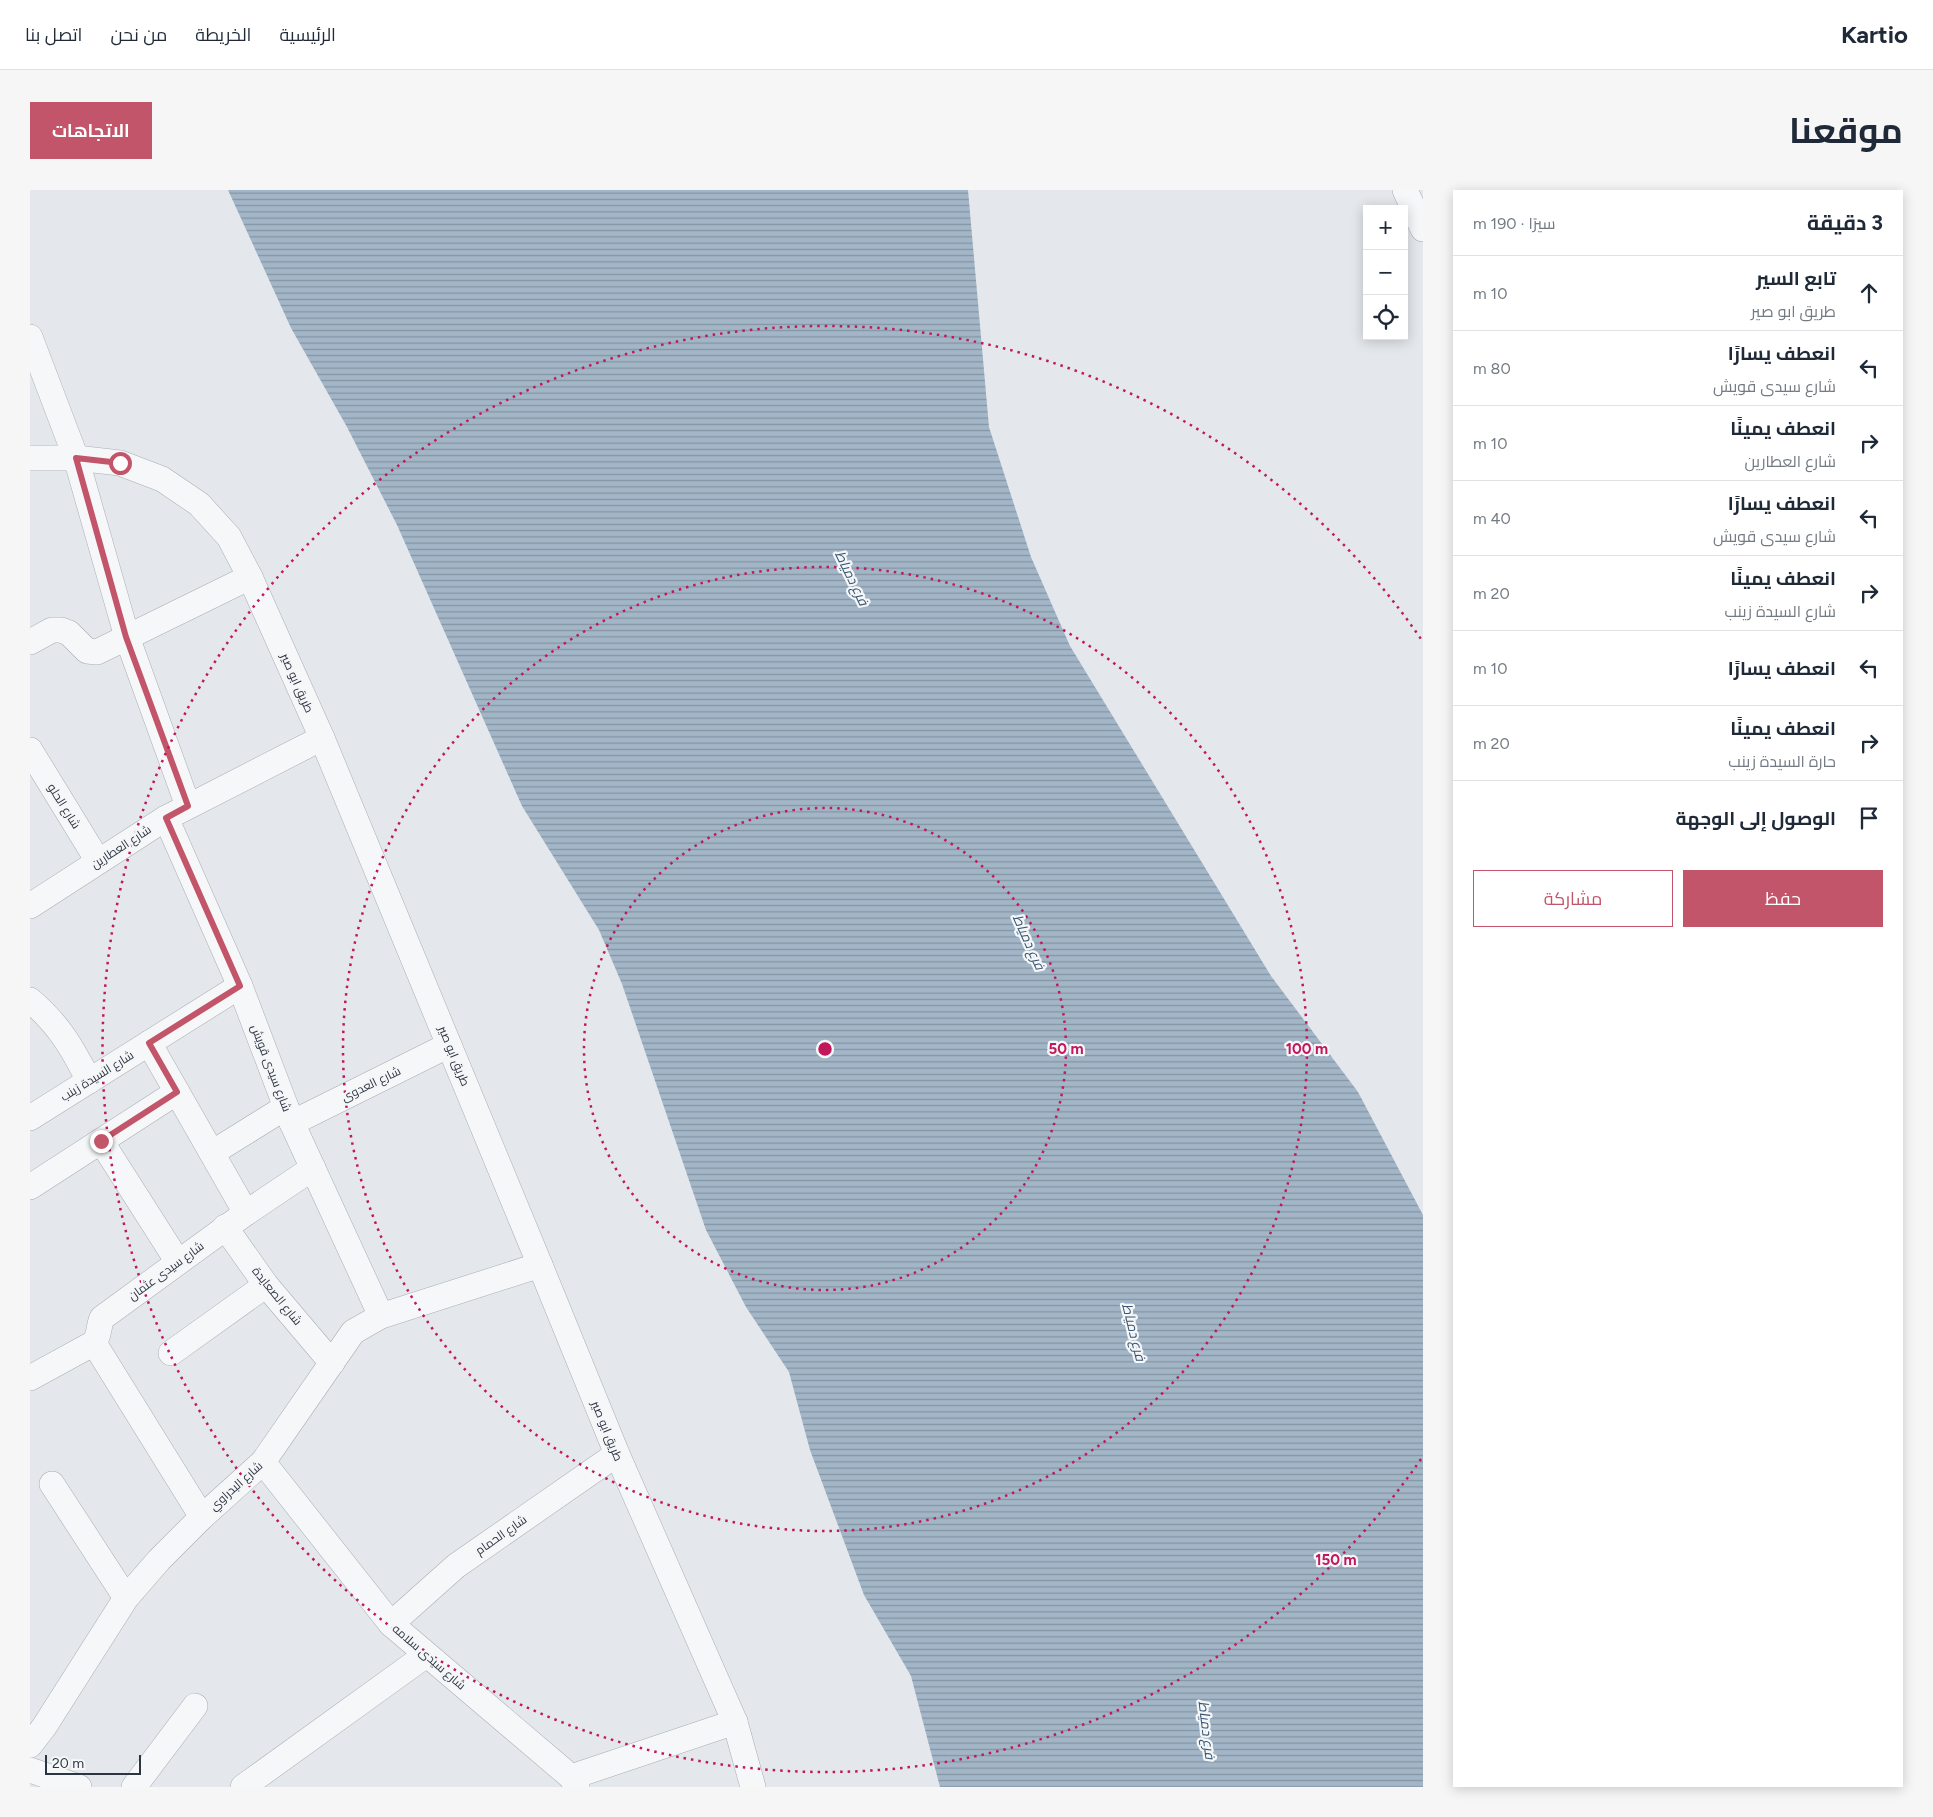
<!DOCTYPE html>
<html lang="ar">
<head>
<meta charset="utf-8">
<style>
  :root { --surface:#fff; --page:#f6f6f7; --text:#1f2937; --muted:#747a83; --line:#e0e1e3; --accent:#c3556a }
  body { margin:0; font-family:Figtree,Cairo,sans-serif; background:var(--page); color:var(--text); direction:rtl }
  .controls { position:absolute; right:15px; top:15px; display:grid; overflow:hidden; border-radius:0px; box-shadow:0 2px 12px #0003 }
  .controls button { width:45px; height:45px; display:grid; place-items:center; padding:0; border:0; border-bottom:1px solid var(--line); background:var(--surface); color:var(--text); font:25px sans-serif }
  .scale { position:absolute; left:15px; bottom:12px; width:96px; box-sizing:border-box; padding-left:5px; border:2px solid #2d3542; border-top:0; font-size:14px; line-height:18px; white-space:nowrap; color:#2d3542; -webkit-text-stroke:4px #f4f6f8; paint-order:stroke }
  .stop { position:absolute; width:15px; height:15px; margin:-11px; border:4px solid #c3556a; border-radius:50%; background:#fff }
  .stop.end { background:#c3556a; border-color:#fff; box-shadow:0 1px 5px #0008 }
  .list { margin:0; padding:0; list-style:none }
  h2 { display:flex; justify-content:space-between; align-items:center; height:65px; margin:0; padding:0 20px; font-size:21px }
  h2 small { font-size:16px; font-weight:400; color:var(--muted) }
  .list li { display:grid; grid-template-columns:32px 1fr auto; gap:15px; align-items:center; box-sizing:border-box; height:75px; padding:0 20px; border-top:1px solid var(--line) }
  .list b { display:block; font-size:19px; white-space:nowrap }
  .list p { margin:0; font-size:16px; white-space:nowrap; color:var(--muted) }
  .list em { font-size:16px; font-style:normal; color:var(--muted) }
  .actions { display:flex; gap:10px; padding:15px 20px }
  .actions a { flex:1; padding:11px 0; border:1px solid var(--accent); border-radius:0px; text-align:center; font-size:18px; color:var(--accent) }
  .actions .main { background:var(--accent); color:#fff }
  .icon { flex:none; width:28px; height:28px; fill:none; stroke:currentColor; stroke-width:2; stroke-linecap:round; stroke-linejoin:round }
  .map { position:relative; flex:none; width:1393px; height:1597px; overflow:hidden; direction:ltr; border-radius:0px }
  header { display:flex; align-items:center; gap:30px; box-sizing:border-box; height:70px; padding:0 25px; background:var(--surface); border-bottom:1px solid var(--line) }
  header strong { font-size:24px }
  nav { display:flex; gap:28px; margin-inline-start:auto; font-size:18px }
  .intro { display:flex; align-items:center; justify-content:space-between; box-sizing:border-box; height:120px; padding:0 30px }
  h1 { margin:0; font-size:35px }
  .button { padding:12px 22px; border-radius:0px; background:var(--accent); color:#fff; font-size:18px; font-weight:700 }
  main { display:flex; gap:30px; padding:0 30px }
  aside { flex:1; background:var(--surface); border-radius:0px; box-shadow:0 2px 12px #0003 }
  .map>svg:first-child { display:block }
  .water { fill:url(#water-rules) }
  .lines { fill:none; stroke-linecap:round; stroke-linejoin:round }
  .minor-casing { stroke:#a9aeb5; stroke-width:26 }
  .minor { stroke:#f6f7f9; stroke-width:25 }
  .route { stroke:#c3556a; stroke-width:6 }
  .ring { fill:none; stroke:#c2185b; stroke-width:2.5; stroke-dasharray:2.5 5 }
  .labels { text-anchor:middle; stroke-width:4.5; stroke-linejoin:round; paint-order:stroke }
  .street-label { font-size:12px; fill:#2d3542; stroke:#f4f6f8 }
  .water-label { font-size:14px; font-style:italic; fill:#3a5672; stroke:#f4f6f8 }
  .centre { fill:#c2185b; stroke:#f4f6f8; stroke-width:2.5 }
  .ring-label { font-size:15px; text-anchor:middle; font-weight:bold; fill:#c2185b; stroke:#f4f6f8; stroke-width:4.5; stroke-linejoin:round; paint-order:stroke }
</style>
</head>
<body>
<header>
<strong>Kartio</strong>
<nav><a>الرئيسية</a><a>الخريطة</a><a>من نحن</a><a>اتصل بنا</a></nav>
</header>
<div class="intro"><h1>موقعنا</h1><a class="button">الاتجاهات</a></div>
<main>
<aside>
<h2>3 دقيقة<small>سيرًا · 190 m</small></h2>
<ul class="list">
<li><svg class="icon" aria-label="ahead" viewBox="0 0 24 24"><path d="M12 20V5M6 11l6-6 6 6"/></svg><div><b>تابع السير</b><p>طريق ابو صير</p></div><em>10 m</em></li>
<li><svg class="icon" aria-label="left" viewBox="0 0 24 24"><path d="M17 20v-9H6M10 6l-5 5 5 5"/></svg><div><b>انعطف يسارًا</b><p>شارع سيدى قويش</p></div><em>80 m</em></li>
<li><svg class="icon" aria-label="right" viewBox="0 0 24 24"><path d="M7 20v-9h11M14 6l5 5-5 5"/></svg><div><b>انعطف يمينًا</b><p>شارع العطارين</p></div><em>10 m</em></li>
<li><svg class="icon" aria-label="left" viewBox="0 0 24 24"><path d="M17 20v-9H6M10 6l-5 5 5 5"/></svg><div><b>انعطف يسارًا</b><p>شارع سيدى قويش</p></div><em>40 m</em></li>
<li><svg class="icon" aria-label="right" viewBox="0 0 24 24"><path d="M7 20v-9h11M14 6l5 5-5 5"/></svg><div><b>انعطف يمينًا</b><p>شارع السيدة زينب</p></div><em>20 m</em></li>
<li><svg class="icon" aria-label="left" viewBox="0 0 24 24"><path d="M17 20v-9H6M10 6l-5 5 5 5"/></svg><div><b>انعطف يسارًا</b></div><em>10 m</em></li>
<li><svg class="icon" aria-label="right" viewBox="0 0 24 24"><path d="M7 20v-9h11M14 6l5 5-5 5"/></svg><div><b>انعطف يمينًا</b><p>حارة السيدة زينب</p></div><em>20 m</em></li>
<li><svg class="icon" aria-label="arrive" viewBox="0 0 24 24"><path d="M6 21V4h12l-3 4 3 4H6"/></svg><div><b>الوصول إلى الوجهة</b></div></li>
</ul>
<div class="actions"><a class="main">حفظ</a><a>مشاركة</a></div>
</aside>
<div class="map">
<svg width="1393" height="1597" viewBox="0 0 1393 1597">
  <defs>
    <pattern id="water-rules" width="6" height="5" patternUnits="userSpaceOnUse" patternTransform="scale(1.25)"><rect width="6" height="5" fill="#a2b6c7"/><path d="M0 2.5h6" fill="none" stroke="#8495a3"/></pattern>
  </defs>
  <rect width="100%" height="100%" fill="#e4e7eb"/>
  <polygon class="water" points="198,0 938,0 959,237 1001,367 1040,456 1241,786 1328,902 1393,1025 1393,1597 910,1597 881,1486 834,1405 780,1260 759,1182 716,1117 676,1040 592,794 569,740 492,616 367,335 317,237 261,138"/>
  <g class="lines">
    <defs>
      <g id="minor">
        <polyline points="1375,0 1393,39"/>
        <polyline points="0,147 46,268 97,447 158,616"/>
        <polyline points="0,268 46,268 90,273 132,289 169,314 199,347 220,387 292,548 510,1075 587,1264 705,1532 723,1597"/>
        <polyline points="0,452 22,440 31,440 39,443 57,461 67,462 220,387"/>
        <polyline points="0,560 68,671"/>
        <polyline points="136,628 210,796 262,933 351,1126"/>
        <polyline points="0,716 136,628 292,548"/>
        <path d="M0 810C29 835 42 857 59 891"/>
        <polyline points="119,853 216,1023"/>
        <polyline points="0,928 210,796"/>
        <polyline points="262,933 419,855"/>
        <polyline points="71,951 148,1072"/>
        <polyline points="182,963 256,917"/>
        <polyline points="0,997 147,902"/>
        <polyline points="195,1037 236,1095 302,1173"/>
        <polyline points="64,1153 172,1327"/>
        <polyline points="141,1163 236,1095"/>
        <path d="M0 1188 64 1153C70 1145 68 1137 72 1128L216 1023 283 978"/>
        <polyline points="233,1272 361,1434 541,1587 547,1597"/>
        <polyline points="22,1294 96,1408"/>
        <polyline points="361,1434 426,1376 587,1264"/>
        <polyline points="0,1555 14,1537 96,1408 129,1370 172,1327 233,1272 323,1142 351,1126 510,1075"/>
        <polyline points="0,1580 49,1597"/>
        <polyline points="541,1587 705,1532"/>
        <polyline points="104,1597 165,1516"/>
        <polyline points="213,1597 396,1465"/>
      </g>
    </defs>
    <use href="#minor" class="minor-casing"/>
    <use href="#minor" class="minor"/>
  </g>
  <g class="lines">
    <polyline class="route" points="71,951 147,902 119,853 210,796 136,628 158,616 96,447 46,268 90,273"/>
  </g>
  <g class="ring">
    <circle cx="795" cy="859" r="241"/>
    <circle cx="795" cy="859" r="482"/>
    <path d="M1391 1269A723 723 0 1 1 1391 449"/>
  </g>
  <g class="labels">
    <g class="street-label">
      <text transform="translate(267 493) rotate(66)" y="4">طريق ابو صير</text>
      <text transform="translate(34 616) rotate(58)" y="4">شارع الحلو</text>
      <text transform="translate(91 657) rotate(-33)" y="4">شارع العطارين</text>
      <text transform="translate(424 866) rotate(68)" y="4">طريق ابو صير</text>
      <text transform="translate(241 878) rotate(69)" y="4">شارع سيدى قويش</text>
      <text transform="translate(67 886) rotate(-32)" y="4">شارع السيدة زينب</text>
      <text transform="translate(341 894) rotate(-26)" y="4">شارع العدوى</text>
      <text transform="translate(136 1081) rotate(-36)" y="4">شارع سيدى عثمان</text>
      <text transform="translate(247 1106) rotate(51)" y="4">شارع الصعايدة</text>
      <text transform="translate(577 1241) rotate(68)" y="4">طريق ابو صير</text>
      <text transform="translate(206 1296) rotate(-42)" y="4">شارع البدراوي</text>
      <text transform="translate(471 1345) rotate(-35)" y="4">شارع الحمام</text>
      <text transform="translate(399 1467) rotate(41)" y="4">شارع سيدى سلامه</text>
    </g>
    <g class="water-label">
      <text transform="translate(822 388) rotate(64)" y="5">فرع دمياط</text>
      <text transform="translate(999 752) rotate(66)" y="5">فرع دمياط</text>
      <text transform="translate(1104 1142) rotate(76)" y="5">فرع دمياط</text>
      <text transform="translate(1177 1540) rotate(83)" y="5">فرع دمياط</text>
    </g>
  </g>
  <circle cx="795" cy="859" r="8" class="centre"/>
  <g class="ring-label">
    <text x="1036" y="864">50 m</text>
    <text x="1277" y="864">100 m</text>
    <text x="1306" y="1375">150 m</text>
  </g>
</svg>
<div class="controls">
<button>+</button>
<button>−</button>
<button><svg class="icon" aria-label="locate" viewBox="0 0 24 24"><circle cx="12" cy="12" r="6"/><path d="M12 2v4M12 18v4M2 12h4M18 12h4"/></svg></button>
</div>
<div class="scale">20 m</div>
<div class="stop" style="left:90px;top:273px"></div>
<div class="stop end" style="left:71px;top:951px"></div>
</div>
</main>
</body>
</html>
